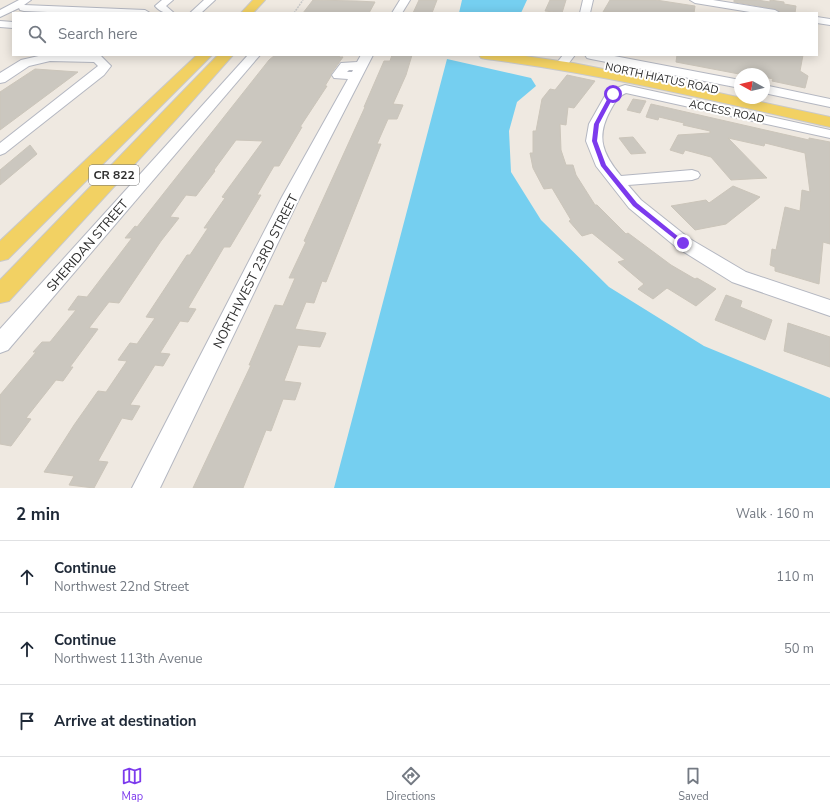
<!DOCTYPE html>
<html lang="en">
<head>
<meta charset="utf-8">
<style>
  :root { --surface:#fff; --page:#f6f6f7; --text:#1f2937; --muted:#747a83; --line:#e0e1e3; --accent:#7c3aed }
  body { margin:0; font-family:"Nunito Sans",sans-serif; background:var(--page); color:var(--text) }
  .compass { position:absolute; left:734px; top:68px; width:36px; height:36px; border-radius:50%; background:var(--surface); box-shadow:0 2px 10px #0003; rotate:278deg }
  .stop { position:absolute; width:12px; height:12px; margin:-9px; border:3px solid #7c3aed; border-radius:50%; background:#fff }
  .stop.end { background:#7c3aed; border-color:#fff; box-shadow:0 1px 4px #0008 }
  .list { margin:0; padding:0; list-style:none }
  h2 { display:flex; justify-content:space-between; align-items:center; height:52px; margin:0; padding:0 16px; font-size:17px }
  h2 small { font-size:13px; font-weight:400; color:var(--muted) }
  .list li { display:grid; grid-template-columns:26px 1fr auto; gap:12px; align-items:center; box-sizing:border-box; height:72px; padding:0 16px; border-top:1px solid var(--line) }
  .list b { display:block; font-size:15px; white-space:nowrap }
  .list p { margin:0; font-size:13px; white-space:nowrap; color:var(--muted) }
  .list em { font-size:13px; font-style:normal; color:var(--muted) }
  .icon { flex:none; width:22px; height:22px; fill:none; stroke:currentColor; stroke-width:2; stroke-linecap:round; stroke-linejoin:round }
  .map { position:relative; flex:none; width:830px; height:488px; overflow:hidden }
  .search { position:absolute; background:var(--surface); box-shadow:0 2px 10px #0003; left:12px; right:12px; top:12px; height:44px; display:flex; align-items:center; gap:10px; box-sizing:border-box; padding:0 14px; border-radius:0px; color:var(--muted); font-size:15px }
  .sheet { height:268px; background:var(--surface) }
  nav { display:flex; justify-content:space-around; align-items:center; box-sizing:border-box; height:56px; border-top:1px solid var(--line); background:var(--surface); font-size:11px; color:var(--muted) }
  nav a { display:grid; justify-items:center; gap:2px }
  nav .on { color:var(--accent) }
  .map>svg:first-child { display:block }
  .water { fill:#75cff0 }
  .building { fill:#cbc7bf; stroke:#cbc5ba }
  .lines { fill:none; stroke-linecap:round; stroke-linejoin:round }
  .minor-casing { stroke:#b4b7c1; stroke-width:2 }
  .major-casing { stroke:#c9c9c9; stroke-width:2 }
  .path { stroke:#c9c9c9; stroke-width:1.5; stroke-dasharray:2 1; stroke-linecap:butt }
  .minor { fill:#fff; fill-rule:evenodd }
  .major { fill:#f2d163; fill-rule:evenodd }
  .route { fill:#7c3aed }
  .labels { text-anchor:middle; stroke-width:4; stroke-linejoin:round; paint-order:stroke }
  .far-street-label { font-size:11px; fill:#2e2e2e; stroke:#fff }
  .shield { fill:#fff; stroke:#6d6d6d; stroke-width:1 }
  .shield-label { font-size:12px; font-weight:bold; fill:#2e2e2e }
  .street-label { font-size:13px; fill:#2e2e2e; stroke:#fff }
</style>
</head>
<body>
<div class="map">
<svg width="830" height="488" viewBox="0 0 830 488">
  <rect width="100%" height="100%" fill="#efe9e1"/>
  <g class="water">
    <polygon points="462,0 527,0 521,13 459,13"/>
    <polygon points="447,59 531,78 536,86 517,102 509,131 511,172 541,220 609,287 704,346 830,398 830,488 334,488"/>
  </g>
  <g class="building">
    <polygon points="313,0 357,1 375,2 369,13 303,13"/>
    <polygon points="419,0 437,0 432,13 413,13"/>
    <polygon points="550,0 566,0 562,13 545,11"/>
    <polygon points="610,0 656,0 695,6 694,13 603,12"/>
    <polygon points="734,0 757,0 770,2 770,0 784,2 784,4 796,6 795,13 781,13 775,9 734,2"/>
    <polygon points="275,55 340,55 339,57 343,57 331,74 331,76 325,86 327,86 300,127 302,127 279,166 274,166 257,195 261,195 230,247 224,247 188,308 196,309 188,322 180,321 160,353 170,354 163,366 155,365 130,405 140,406 132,420 122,418 98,461 108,462 94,488 69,485 74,476 44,472 74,425 98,391 106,392 127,361 118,360 130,343 137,344 155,318 146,317 187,255 190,255 208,228 204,228 225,198 222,197 263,141 236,140 214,170 215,171 196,196 186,195 170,217 179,218 161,241 119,303 109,302 89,328 98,329 70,367 73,367 63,381 56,380 26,418 31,419 11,446 0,444 0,395 36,352 33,352 42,342 50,342 76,310 68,310 78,296 87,297 132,238 125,238 135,226 137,227 269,60"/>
    <polygon points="392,55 412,55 406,75 393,104 403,105 397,119 388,119 377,144 381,144 326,282 322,281 314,303 306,302 295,329 326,333 320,347 298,345 284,381 301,383 295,400 283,399 271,431 266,430 243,488 193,488 251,365 249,365 275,305 283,306 295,278 289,278 306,242 304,241 365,107 364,107 384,61 390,61"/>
    <polygon points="677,55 803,55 800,71 808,76 805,88 772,81 773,79 764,77 764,74 739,74 676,62"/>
    <polygon points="35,69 78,72 0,130 0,92"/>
    <polygon points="567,75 595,81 574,108 568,107 566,125 560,124 561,150 566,165 573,165 576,175 595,205 597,205 626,234 628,233 671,265 695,279 697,278 716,289 696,306 667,288 653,299 638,289 644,284 618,262 625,260 592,233 582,236 569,221 571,220 552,188 544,189 533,168 530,153 533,153 533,131 536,131 542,99 550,89 555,90"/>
    <polygon points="633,99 646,101 640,113 627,110"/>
    <polygon points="651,104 809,140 809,138 830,142 830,244 823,242 819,284 775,271 775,267 770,265 772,249 776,250 785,207 800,211 802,190 810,192 805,153 765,143 764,146 728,138 767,178 731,180 711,157 685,150 683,154 670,150 678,135 710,133 710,131 683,125 684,123 659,117 658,120 646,117"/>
    <polygon points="633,137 646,153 631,154 619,138"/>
    <polygon points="30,145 37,154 0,185 0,170"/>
    <polygon points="733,186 760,197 726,224 695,230 671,206 706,200 709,203"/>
    <polygon points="726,295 742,301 740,307 772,320 765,340 715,320"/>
    <polygon points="788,323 830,337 830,367 784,351"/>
  </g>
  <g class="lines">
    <defs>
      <g id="minor">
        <polygon points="19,0 31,0 24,5 145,10 150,13 71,13 24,11 20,10 19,8 0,17 0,10"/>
        <path d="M162 0H173L166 6 174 13C166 13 161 13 155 6Z"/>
        <polygon points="204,0 215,0 201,13 190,13"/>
        <polygon points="400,0 410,0 402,13 392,13"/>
        <polygon points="583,0 593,0 590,13 580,13"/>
        <polygon points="690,0 713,0 775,10 780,13 756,13 695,3"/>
        <polygon points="817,17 830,19 830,25 817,23"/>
        <polygon points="0,21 13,22 13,28 0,27"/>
        <polygon points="43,55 97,55 101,56 111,66 104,75 5,153 0,155 0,143 98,66 94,62 50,61 29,66 5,82 0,83 0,73 21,60"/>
        <polygon points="248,55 260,55 8,350 0,353 0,329"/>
        <path d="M361 55H373L300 197 160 488H132L282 197 348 79 334 78 332 75 341 63 357 62ZM349 70H353L352 72H347Z"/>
        <polygon points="563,55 575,55 565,68 557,68 555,65"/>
        <polygon points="585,55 609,55 740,80 740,88 591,59 587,58"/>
        <path d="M625 85 830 130V138L626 93C617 97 615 102 610 111 596 137 602 153 621 176L692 170 698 172 700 175 698 178 692 180 628 185 641 200 690 239 746 272 830 300V316L732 282 676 247 629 208 596 166 586 141 589 124 606 94 608 91Z"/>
        <polygon points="764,85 830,99 830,107 764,93"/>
      </g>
      <g id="major">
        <polygon points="253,0 265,0 253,13 241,13"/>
        <polygon points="197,55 212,55 8,259 0,261 0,241"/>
        <polygon points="218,55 233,55 178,117 9,301 0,303 0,280"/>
        <path d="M479 55H518L573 63 659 80 830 117V127C716 101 602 74 486 59L481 58Z"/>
      </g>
    </defs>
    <use href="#minor" class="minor-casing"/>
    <use href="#major" class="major-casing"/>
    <polyline class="path" points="294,13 303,0"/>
    <use href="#minor" class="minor"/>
    <use href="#major" class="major"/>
  </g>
  <polygon class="route" points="613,92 615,94 599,124 597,141 606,165 637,203 685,242 685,244 681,244 633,206 601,166 592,141 594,124 610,94"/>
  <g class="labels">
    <g class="far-street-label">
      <text transform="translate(662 78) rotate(12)" y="4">NORTH HIATUS ROAD</text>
      <text transform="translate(727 111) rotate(12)" y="4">ACCESS ROAD</text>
    </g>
    <rect class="shield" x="89" y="165" width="50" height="20" rx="3"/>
    <g class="shield-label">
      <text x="114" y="179">CR 822</text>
    </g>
    <g class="street-label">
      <text transform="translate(87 245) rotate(-49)" y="5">SHERIDAN STREET</text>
      <text transform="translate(255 271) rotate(-63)" y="5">NORTHWEST 23RD STREET</text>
    </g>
  </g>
</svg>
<svg class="compass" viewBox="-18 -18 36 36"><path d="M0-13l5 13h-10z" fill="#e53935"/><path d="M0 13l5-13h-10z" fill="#747a83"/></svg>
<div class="stop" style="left:613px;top:94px"></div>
<div class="stop end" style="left:683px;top:243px"></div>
<div class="search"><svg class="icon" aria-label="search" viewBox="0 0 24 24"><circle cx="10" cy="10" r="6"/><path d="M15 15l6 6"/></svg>Search here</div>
</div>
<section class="sheet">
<h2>2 min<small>Walk · 160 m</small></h2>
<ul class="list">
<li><svg class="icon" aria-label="ahead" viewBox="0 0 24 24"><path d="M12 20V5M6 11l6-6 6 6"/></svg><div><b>Continue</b><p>Northwest 22nd Street</p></div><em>110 m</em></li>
<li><svg class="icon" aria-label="ahead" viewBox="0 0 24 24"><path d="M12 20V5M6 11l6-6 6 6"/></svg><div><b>Continue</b><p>Northwest 113th Avenue</p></div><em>50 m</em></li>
<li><svg class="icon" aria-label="arrive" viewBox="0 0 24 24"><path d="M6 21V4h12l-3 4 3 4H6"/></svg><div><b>Arrive at destination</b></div></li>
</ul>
</section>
<nav>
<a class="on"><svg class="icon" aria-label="map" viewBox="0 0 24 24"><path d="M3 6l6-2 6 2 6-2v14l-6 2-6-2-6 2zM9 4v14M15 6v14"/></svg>Map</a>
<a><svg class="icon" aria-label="directions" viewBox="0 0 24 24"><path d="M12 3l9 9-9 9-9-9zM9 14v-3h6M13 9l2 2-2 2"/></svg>Directions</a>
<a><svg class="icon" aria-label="saved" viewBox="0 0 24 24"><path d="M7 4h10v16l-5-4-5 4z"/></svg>Saved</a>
</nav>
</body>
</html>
